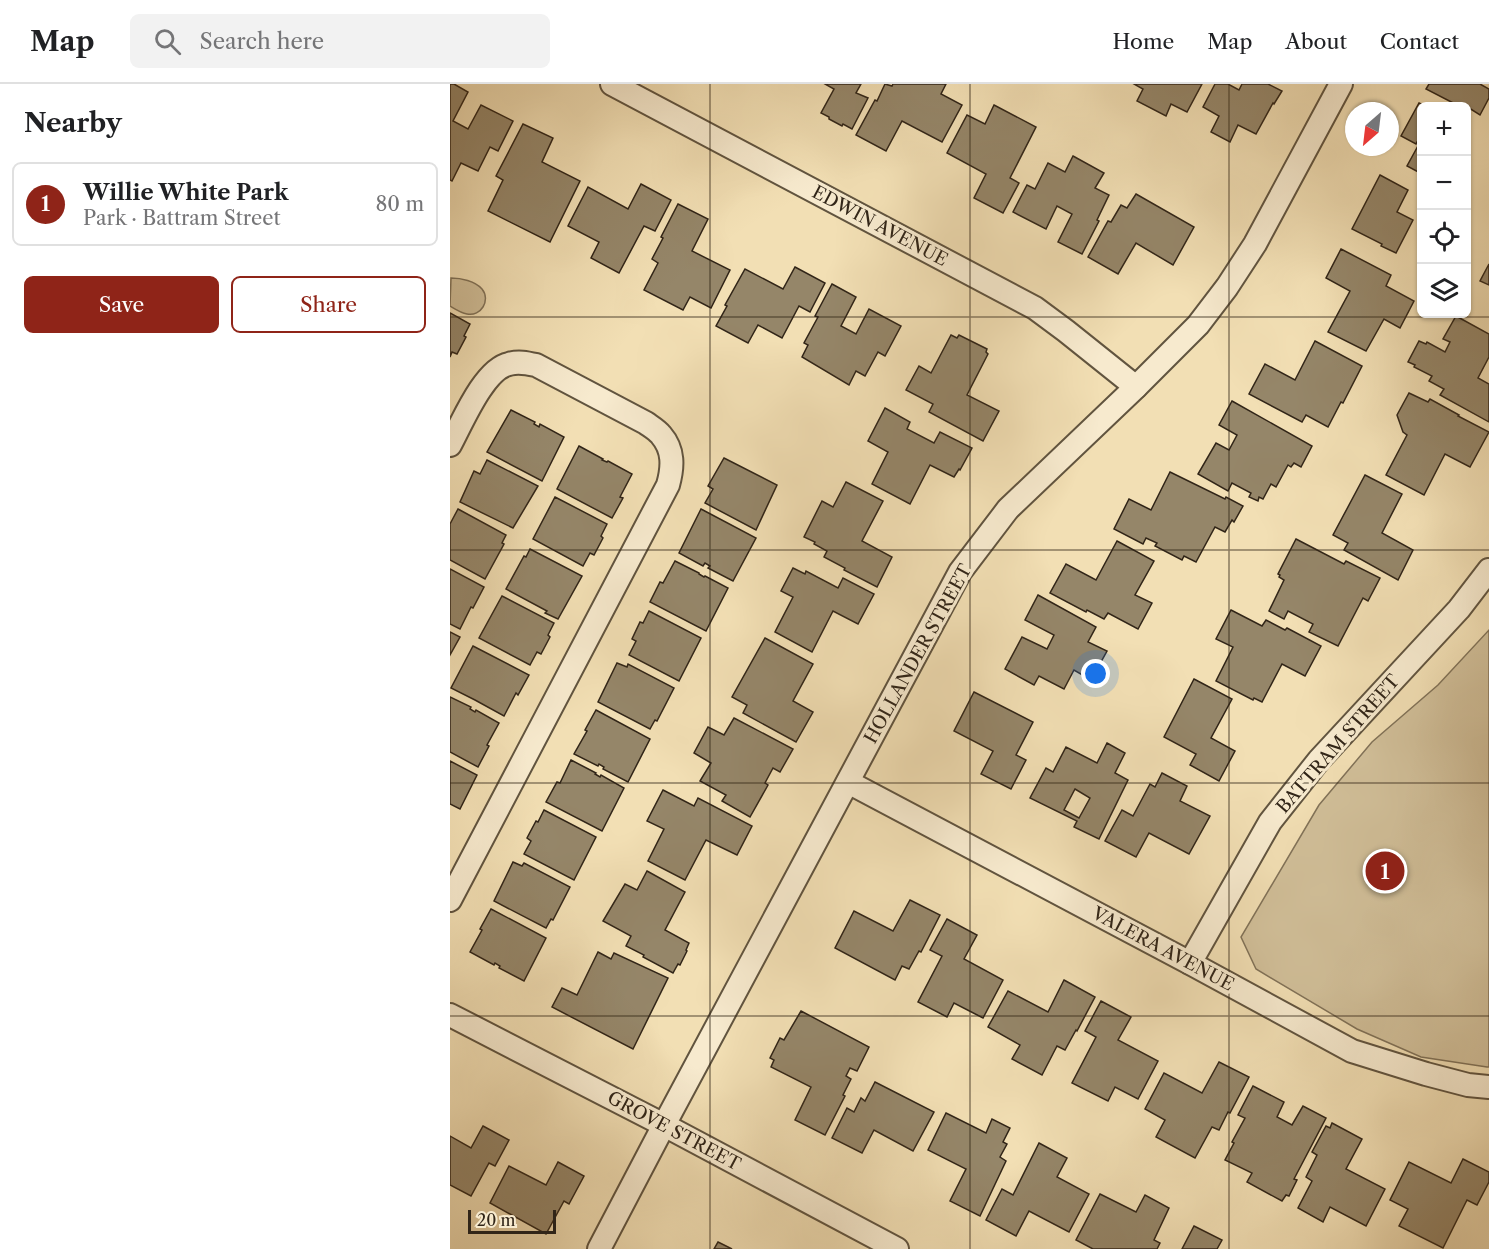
<!DOCTYPE html>
<html lang="en">
<head>
<meta charset="utf-8">
<style>
  :root { --surface:#fff; --page:#f2f2f2; --text:#202124; --muted:#757577; --line:#e0e0e0; --accent:#8f2418 }
  body { margin:0; font-family:"Libre Caslon Text",serif; background:var(--page); color:var(--text) }
  .controls { position:absolute; right:18px; top:18px; display:grid; overflow:hidden; border-radius:9px; box-shadow:0 2px 4px #0004 }
  .controls button { width:54px; height:54px; display:grid; place-items:center; padding:0; border:0; border-bottom:2px solid var(--line); background:var(--surface); color:var(--text); font:30px sans-serif }
  .compass { position:absolute; left:895px; top:18px; width:54px; height:54px; border-radius:50%; background:var(--surface); box-shadow:0 2px 4px #0004; rotate:208deg }
  .scale { position:absolute; left:18px; bottom:15px; width:88px; box-sizing:border-box; padding-left:6px; border:3px solid #312518; border-top:0; font-size:16px; line-height:21px; white-space:nowrap; color:#312518; -webkit-text-stroke:4px #f7eace; paint-order:stroke }
  .you { position:absolute; left:646px; top:590px; width:21px; height:21px; margin:-15px; border:4px solid #fff; border-radius:50%; background:#1a73e8; box-shadow:0 0 0 9px #1a73e833 }
  .badge { display:grid; place-items:center; width:39px; height:39px; border-radius:50%; background:var(--accent); color:#fff; font-size:20px; font-weight:700 }
  .pin { position:absolute; translate:-50% -50%; border:3px solid #fff; box-shadow:0 2px 6px #0006 }
  .list { margin:0; padding:0; list-style:none }
  h2 { display:flex; justify-content:space-between; align-items:center; height:78px; margin:0; padding:0 24px; font-size:26px }
  h2 small { font-size:20px; font-weight:400; color:var(--muted) }
  .list li { display:grid; grid-template-columns:39px 1fr auto; gap:18px; align-items:center; box-sizing:border-box; height:84px; margin:0 12px 12px; padding:0 12px; border:2px solid var(--line); border-radius:9px }
  .list b { display:block; font-size:22px; white-space:nowrap }
  .list p { margin:0; font-size:20px; white-space:nowrap; color:var(--muted) }
  .list em { font-size:20px; font-style:normal; color:var(--muted) }
  .actions { display:flex; gap:12px; padding:18px 24px }
  .actions a { flex:1; padding:14px 0; border:2px solid var(--accent); border-radius:9px; text-align:center; font-size:21px; color:var(--accent) }
  .actions .main { background:var(--accent); color:#fff }
  .icon { flex:none; width:33px; height:33px; fill:none; stroke:currentColor; stroke-width:2; stroke-linecap:round; stroke-linejoin:round }
  .map { position:relative; flex:none; width:1039px; height:1165px; overflow:hidden }
  header { display:flex; align-items:center; gap:36px; box-sizing:border-box; height:84px; padding:0 30px; background:var(--surface); border-bottom:2px solid var(--line) }
  header strong { font-size:28px }
  nav { display:flex; gap:33px; margin-inline-start:auto; font-size:21px }
  .search { width:420px; height:54px; background:var(--page); display:flex; align-items:center; gap:15px; box-sizing:border-box; padding:0 21px; border-radius:9px; color:var(--muted); font-size:22px }
  main { display:flex }
  aside { flex:1; background:var(--surface) }
  .map>svg:first-child { display:block }
  .green { fill:#d1bf99; stroke:#817258; stroke-width:1.5 }
  .building { fill:#958669; stroke:#312518; stroke-width:1.5; fill-rule:evenodd }
  .lines { fill:none; stroke-linecap:round; stroke-linejoin:round }
  .minor-casing { stroke:#61543f; stroke-width:26 }
  .minor { stroke:#f7eace; stroke-width:22 }
  .grid { fill:none; stroke:#312518; stroke-width:1.5; stroke-opacity:0.55 }
  .labels { text-anchor:middle; stroke-width:6; stroke-linejoin:round; paint-order:stroke }
  .street-label { font-size:18px; fill:#312518; stroke:#f7eace }
</style>
</head>
<body>
<header>
<strong>Map</strong>
<div class="search"><svg class="icon" aria-label="search" viewBox="0 0 24 24"><circle cx="10" cy="10" r="6"/><path d="M15 15l6 6"/></svg>Search here</div>
<nav><a>Home</a><a>Map</a><a>About</a><a>Contact</a></nav>
</header>
<main>
<aside>
<h2>Nearby<small></small></h2>
<ul class="list">
<li><span class="badge">1</span><div><b>Willie White Park</b><p>Park · Battram Street</p></div><em>80 m</em></li>
</ul>
<div class="actions"><a class="main">Save</a><a>Share</a></div>
</aside>
<div class="map">
<svg width="1039" height="1165" viewBox="0 0 1039 1165">
  <rect width="100%" height="100%" fill="#f2dfb4"/>
  <filter id="stains"><feTurbulence type="fractalNoise" baseFrequency=".00333" numOctaves="4"/><feColorMatrix values="0 0 0 0 .2 0 0 0 0 .09 0 0 0 0 .02 0 0 0 .5 -.17"/></filter>
  <radialGradient id="worn" r=".72"><stop offset=".6" stop-color="#630" stop-opacity="0"/><stop offset="1" stop-color="#630" stop-opacity=".3"/></radialGradient>
  <g class="green">
    <path d="M1 194C11 194 25 197 32 205 41 216 31 233 17 230 11 229 5 225 0 222Z"/>
    <polygon points="1039,546 1039,983 1037,983 971,973 907,945 806,885 791,853 869,721 922,658 988,601"/>
  </g>
  <g class="building">
    <polygon points="0,0 4,0 18,8 3,37 18,45 31,21 63,37 48,67 40,63 28,87 11,79 2,97 0,96"/>
    <polygon points="375,0 411,0 406,9 418,14 402,45 393,40 392,42 379,35 379,33 371,29 384,5"/>
    <polygon points="435,0 442,2 443,0 496,0 491,10 512,21 492,58 452,37 436,67 406,51 425,16 427,17"/>
    <polygon points="684,0 752,0 737,28 721,20 716,32 687,17 693,5"/>
    <polygon points="765,0 778,0 789,6 792,0 818,0 832,7 824,20 823,19 806,50 788,41 780,58 761,48 769,32 753,23"/>
    <polygon points="979,0 1030,0 1039,5 1039,14 1030,31 1016,22 1009,22 976,5"/>
    <polygon points="969,19 975,22 972,22 972,90 957,82 969,60 967,58 966,60 951,52"/>
    <polygon points="544,21 586,43 560,94 569,99 553,129 524,114 536,90 497,69 517,31 535,40"/>
    <polygon points="73,40 103,54 92,78 130,97 100,158 38,127 53,96 46,92"/>
    <polygon points="623,72 654,89 645,104 659,111 647,136 649,137 632,170 608,158 622,130 607,122 596,145 563,128 577,101 585,105 598,79 615,88"/>
    <polygon points="930,91 958,106 947,128 963,136 946,169 931,162 932,160 902,145"/>
    <polygon points="191,100 221,116 205,147 194,142 169,189 141,174 149,158 118,142 138,103 178,125"/>
    <polygon points="686,110 744,143 723,181 686,159 668,190 638,173 658,137 661,138 671,121 677,124"/>
    <polygon points="228,120 258,135 242,167 280,186 261,224 240,213 233,226 194,206 208,179 202,175 213,154 211,153"/>
    <polygon points="891,165 941,191 936,202 964,217 950,244 934,235 916,267 878,248 900,207 876,194"/>
    <polygon points="1039,180 1039,201 1030,197"/>
    <polygon points="345,183 375,199 360,228 349,222 332,254 308,241 298,259 266,242 277,222 275,221 295,185 333,205"/>
    <polygon points="382,200 406,213 391,242 406,250 419,225 451,242 435,272 428,268 415,292 406,287 399,301 352,273 358,261 354,259 368,233 365,232"/>
    <polygon points="0,229 20,240 14,252 16,253 7,270 2,268 0,273"/>
    <polygon points="1006,232 1039,250 1039,273 1028,294 1039,300 1039,338 990,311 994,305 979,297 982,292 964,283 965,281 958,278 969,257 976,260 977,258 995,268 1000,258 993,255"/>
    <polygon points="501,251 507,254 509,251 537,265 536,268 538,270 517,311 549,327 533,357 479,328 483,320 456,306 469,282 481,289"/>
    <polygon points="865,257 912,282 893,319 891,318 878,343 856,331 852,338 799,310 815,280 845,296"/>
    <polygon points="959,309 978,318 980,315 1009,331 1008,332 1039,348 1020,383 995,370 974,411 936,391 957,351 953,348 947,331"/>
    <polygon points="782,317 862,362 851,383 844,379 841,383 838,381 826,403 821,400 813,415 809,413 808,417 799,413 801,409 782,399 778,407 748,390 766,359 779,366 787,351 769,341"/>
    <polygon points="435,324 460,338 457,345 484,359 490,348 522,364 510,386 509,385 504,393 480,381 460,420 422,400 438,368 418,357"/>
    <polygon points="61,326 85,338 84,340 89,343 90,340 114,353 92,397 37,368"/>
    <polygon points="129,362 153,375 152,376 157,378 158,377 182,390 170,413 173,414 162,434 107,405"/>
    <polygon points="274,374 327,401 306,446 255,419 263,405 258,402"/>
    <polygon points="37,376 88,402 63,444 10,418 24,387 30,390"/>
    <polygon points="720,388 775,415 776,413 793,422 784,438 782,436 775,448 765,443 746,478 734,472 732,476 705,462 707,459 696,454 693,460 664,445 679,415 701,426"/>
    <polygon points="915,391 952,410 932,449 963,466 948,496 894,466 898,459 883,451"/>
    <polygon points="396,398 433,417 412,457 442,473 427,503 394,486 395,484 374,473 377,467 364,460 365,458 354,453 372,417 383,423"/>
    <polygon points="105,413 157,440 151,452 153,454 144,471 140,469 133,482 83,455"/>
    <polygon points="8,425 56,451 52,459 54,460 35,495 0,476 0,440"/>
    <polygon points="251,425 306,454 283,497 258,484 260,482 255,479 253,482 229,469"/>
    <polygon points="846,455 894,480 896,477 930,494 918,517 913,514 888,562 859,548 863,540 838,527 834,535 819,527 834,496 829,493 830,491 828,490"/>
    <polygon points="667,457 704,477 685,511 702,519 688,545 658,529 654,535 637,526 636,528 600,509 616,480 646,496"/>
    <polygon points="80,465 132,492 108,535 95,529 97,527 56,505 74,472 76,473"/>
    <polygon points="225,477 249,489 249,490 254,493 255,492 278,504 256,547 200,518 210,498 213,499"/>
    <polygon points="343,484 355,490 356,487 388,504 393,494 424,510 408,540 383,527 362,568 325,548 343,513 331,507"/>
    <polygon points="0,485 34,503 23,524 21,523 10,545 0,540"/>
    <polygon points="588,511 646,543 638,558 657,567 641,596 624,586 614,605 589,592 584,601 555,585 572,553 597,565 604,551 575,536"/>
    <polygon points="52,512 104,539 98,551 100,553 91,570 87,568 80,581 29,554"/>
    <polygon points="781,526 812,542 816,536 835,546 837,544 871,562 855,592 832,580 812,618 804,614 803,616 766,597 783,563 766,555"/>
    <polygon points="199,527 251,554 229,597 179,571 186,557 182,555 190,538 193,539"/>
    <polygon points="0,548 10,553 0,571"/>
    <polygon points="315,554 363,580 343,617 363,628 346,658 293,629 297,621 282,613"/>
    <polygon points="23,562 79,591 68,611 66,609 54,632 25,616 1,604"/>
    <polygon points="167,579 177,583 178,580 224,604 207,637 205,636 200,645 148,618"/>
    <polygon points="744,595 782,615 761,654 785,667 769,697 740,681 746,670 714,653"/>
    <polygon points="524,608 583,638 566,671 576,676 561,705 531,690 543,667 504,647"/>
    <polygon points="0,613 21,623 20,625 25,628 26,626 49,639 37,661 39,662 28,683 0,668"/>
    <polygon points="146,626 200,655 178,698 153,685 154,683 149,680 148,682 124,670 137,647 135,646"/>
    <polygon points="284,634 343,665 330,688 323,684 315,699 318,701 300,733 272,717 276,711 250,697 261,679 244,669 258,643 274,651"/>
    <path d="M657 659 675 669 665 689 678 696 649 755 624 743 627 737 580 714 596 684 603 688 616 663 647 679ZM625 705 640 714 629 734 614 726Z"/>
    <polygon points="121,676 146,689 145,690 150,693 151,691 174,704 152,747 96,718 107,698 110,699"/>
    <polygon points="0,677 27,691 10,725 0,720"/>
    <polygon points="712,689 737,702 730,717 760,732 739,770 699,749 686,773 655,757 672,726 683,732 700,700 705,703"/>
    <polygon points="213,706 244,722 248,714 302,742 287,771 256,756 235,796 198,777 214,745 197,737"/>
    <polygon points="94,726 146,753 124,796 74,770 81,757 77,754 86,737 88,738"/>
    <polygon points="63,778 72,782 74,779 120,803 103,836 101,835 96,844 44,817"/>
    <polygon points="197,787 235,808 215,846 239,859 236,866 237,867 230,881 228,880 223,889 193,873 194,871 176,862 181,852 153,837 175,800 187,806"/>
    <polygon points="460,816 490,831 471,868 469,867 459,885 452,882 445,896 385,864 404,827 443,847"/>
    <polygon points="41,825 96,854 74,897 49,884 50,882 45,879 44,881 20,868 32,846 30,845"/>
    <polygon points="497,835 527,851 514,875 553,896 533,934 504,919 497,933 468,918 492,872 480,866"/>
    <polygon points="148,868 161,875 164,869 218,894 183,965 102,923 112,904 127,911"/>
    <polygon points="614,896 645,913 627,947 626,946 615,966 607,962 592,991 562,975 570,961 538,943 558,907 598,928"/>
    <polygon points="651,917 681,933 668,956 708,977 688,1015 665,1003 658,1017 622,999 646,953 635,947"/>
    <polygon points="351,927 419,963 407,987 400,984 396,992 401,995 393,1011 395,1012 375,1051 345,1036 361,1003 321,983 324,976 320,974 330,954 334,956"/>
    <polygon points="769,978 799,993 780,1029 778,1028 769,1046 762,1043 745,1074 706,1053 715,1036 695,1025 714,989 752,1009"/>
    <polygon points="425,998 484,1028 463,1067 424,1046 412,1069 382,1054 397,1024 404,1028 411,1014 415,1017"/>
    <polygon points="803,1002 834,1018 827,1033 842,1041 853,1022 876,1034 844,1095 847,1096 839,1112 836,1111 832,1117 797,1098 802,1089 775,1076 784,1059 782,1058 795,1034 788,1031"/>
    <polygon points="496,1029 536,1049 542,1035 560,1044 553,1058 557,1060 550,1073 556,1077 530,1132 500,1117 516,1085 478,1066"/>
    <polygon points="882,1039 912,1055 896,1085 935,1105 916,1142 880,1123 873,1138 848,1124 862,1097 856,1093 867,1071 862,1068 876,1042 880,1044"/>
    <polygon points="33,1042 59,1056 45,1082 39,1079 21,1112 0,1101 0,1052 21,1064"/>
    <polygon points="589,1059 617,1074 607,1093 639,1110 619,1148 579,1127 566,1152 536,1136 552,1105 563,1111"/>
    <polygon points="1013,1075 1039,1088 1039,1098 1027,1121 1017,1116 993,1164 949,1142 958,1125 940,1116 959,1078 1001,1099"/>
    <polygon points="108,1078 134,1092 119,1120 114,1117 96,1150 40,1119 59,1082 96,1101"/>
    <polygon points="650,1110 686,1128 695,1111 719,1124 704,1156 710,1159 707,1165 643,1165 626,1156"/>
    <polygon points="744,1142 772,1156 767,1165 732,1165"/>
    <polygon points="268,1158 282,1165 264,1165"/>
  </g>
  <g class="lines">
    <defs>
      <g id="minor">
        <polyline points="162,0 585,224 616,247 686,303"/>
        <path d="M0 361C12 339 34 285 59 280 68 277 77 279 86 281L196 339C200 342 207 346 211 351 224 366 223 383 218 401L0 816"/>
        <polyline points="398,698 740,879 902,967 976,990 1018,1001 1039,1003"/>
        <polyline points="740,879 820,738 869,676 1009,525 1039,486"/>
        <polyline points="0,931 214,1041 447,1165"/>
        <polyline points="149,1165 214,1041 510,488 558,425 686,303 748,241 777,203 805,160 891,0"/>
      </g>
    </defs>
    <use href="#minor" class="minor-casing"/>
    <use href="#minor" class="minor"/>
  </g>
  <path class="grid" d="M260 0V1165M520 0V1165M779 0V1165M0 233H1039M0 466H1039M0 699H1039M0 932H1039"/>
  <g class="labels">
    <g class="street-label">
      <text transform="translate(430 142) rotate(28)" y="6">EDWIN AVENUE</text>
      <text transform="translate(468 570) rotate(-61)" y="6">HOLLANDER STREET</text>
      <text transform="translate(888 660) rotate(-49)" y="6">BATTRAM STREET</text>
      <text transform="translate(713 865) rotate(28)" y="6">VALERA AVENUE</text>
      <text transform="translate(224 1047) rotate(28)" y="6">GROVE STREET</text>
    </g>
  </g>
  <rect width="100%" height="100%" filter="url(#stains)"/>
  <rect width="100%" height="100%" fill="url(#worn)"/>
</svg>
<div class="controls">
<button>+</button>
<button>−</button>
<button><svg class="icon" aria-label="locate" viewBox="0 0 24 24"><circle cx="12" cy="12" r="6"/><path d="M12 2v4M12 18v4M2 12h4M18 12h4"/></svg></button>
<button><svg class="icon" aria-label="layers" viewBox="0 0 24 24"><path d="M12 4l9 5-9 5-9-5zM3 14l9 5 9-5"/></svg></button>
</div>
<svg class="compass" viewBox="-18 -18 36 36"><path d="M0-13l5 13h-10z" fill="#e53935"/><path d="M0 13l5-13h-10z" fill="#757577"/></svg>
<div class="scale">20 m</div>
<div class="you"></div>
<div class="pin badge" style="left:935px;top:787px">1</div>
</div>
</main>
</body>
</html>
